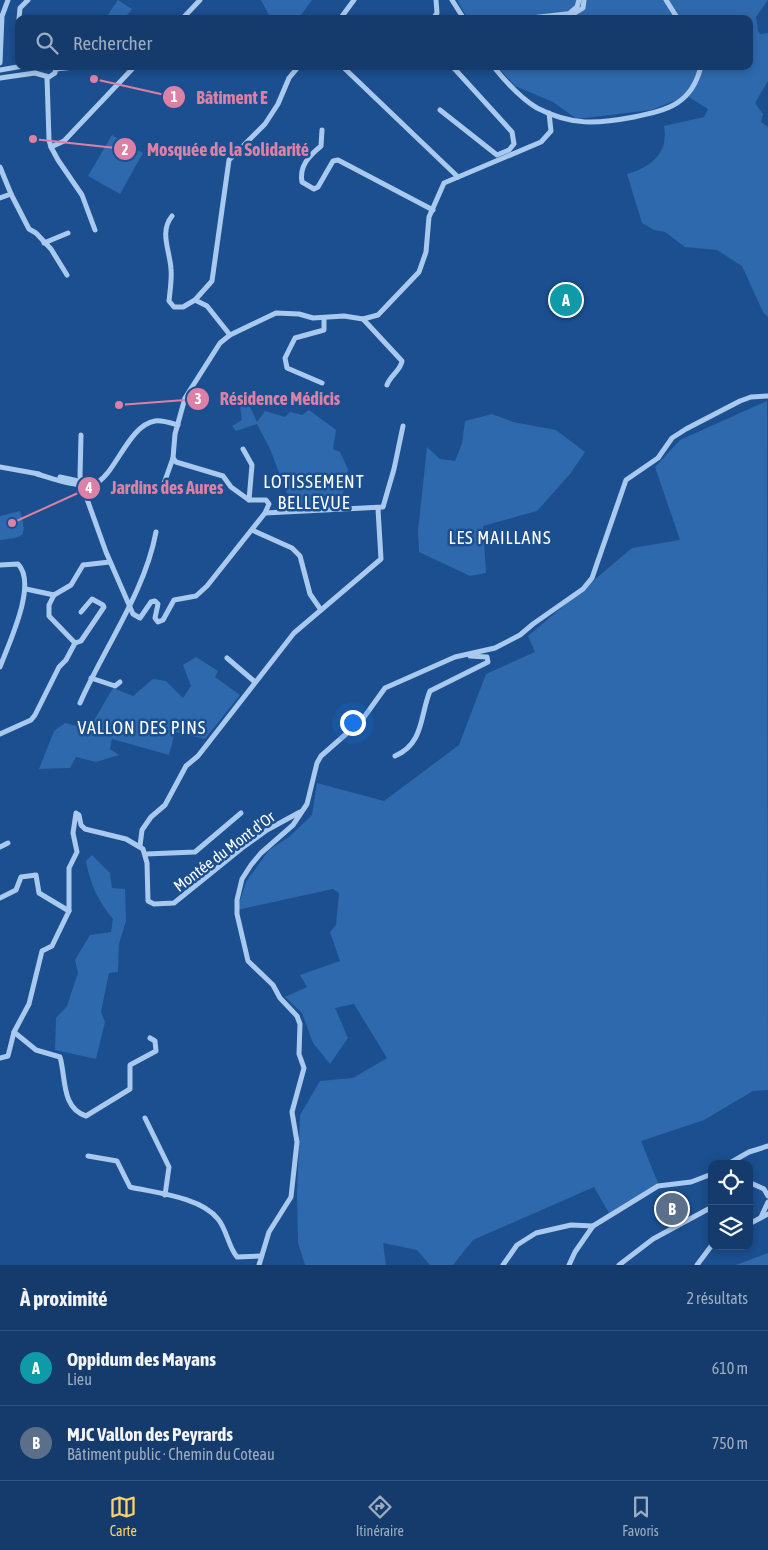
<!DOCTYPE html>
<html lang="fr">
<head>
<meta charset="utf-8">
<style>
  :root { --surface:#143b6b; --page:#214673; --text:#f1f3f6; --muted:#9dadc1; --line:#33557e; --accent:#ffd166 }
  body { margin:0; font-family:"Asap Condensed",sans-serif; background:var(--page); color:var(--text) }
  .controls { position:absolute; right:15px; bottom:15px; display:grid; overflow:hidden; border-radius:10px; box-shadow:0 2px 8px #0003 }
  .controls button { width:45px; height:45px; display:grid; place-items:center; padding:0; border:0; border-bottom:1px solid var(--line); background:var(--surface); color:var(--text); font:25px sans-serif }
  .you { position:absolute; left:352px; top:722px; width:18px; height:18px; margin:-12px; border:4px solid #fff; border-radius:50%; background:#1a73e8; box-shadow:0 0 0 8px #1a73e833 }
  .badge { display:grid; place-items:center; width:32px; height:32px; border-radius:50%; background:var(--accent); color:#fff; font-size:16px; font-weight:700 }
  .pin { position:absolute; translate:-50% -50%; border:2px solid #fff; box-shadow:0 1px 5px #0006 }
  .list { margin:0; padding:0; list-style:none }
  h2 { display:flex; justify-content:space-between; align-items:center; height:65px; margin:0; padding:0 20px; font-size:21px }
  h2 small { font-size:16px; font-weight:400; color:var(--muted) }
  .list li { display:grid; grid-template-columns:32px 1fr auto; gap:15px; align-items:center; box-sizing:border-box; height:75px; padding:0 20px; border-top:1px solid var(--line) }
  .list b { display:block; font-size:19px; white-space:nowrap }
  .list p { margin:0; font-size:16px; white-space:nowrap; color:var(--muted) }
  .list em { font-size:16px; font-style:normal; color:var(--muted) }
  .icon { flex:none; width:28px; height:28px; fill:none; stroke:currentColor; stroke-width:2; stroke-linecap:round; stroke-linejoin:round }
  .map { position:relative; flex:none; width:768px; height:1265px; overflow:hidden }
  .search { position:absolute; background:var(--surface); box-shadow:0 2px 8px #0003; left:15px; right:15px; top:15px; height:55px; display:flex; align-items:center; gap:12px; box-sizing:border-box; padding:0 18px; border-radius:10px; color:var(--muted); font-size:19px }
  .sheet { height:215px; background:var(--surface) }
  nav { display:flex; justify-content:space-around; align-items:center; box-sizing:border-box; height:70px; border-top:1px solid var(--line); background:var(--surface); font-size:14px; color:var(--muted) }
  nav a { display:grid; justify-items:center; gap:2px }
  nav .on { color:var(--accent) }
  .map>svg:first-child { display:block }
  .green { fill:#2e69ad }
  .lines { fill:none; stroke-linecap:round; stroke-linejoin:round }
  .minor { stroke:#a9c9ee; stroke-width:5 }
  .labels { text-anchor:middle; stroke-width:5; stroke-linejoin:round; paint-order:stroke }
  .street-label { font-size:16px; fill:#fff; stroke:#1b4f8f }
  .neighbourhood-label { font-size:18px; letter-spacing:1px; fill:#fff; stroke:#1b4f8f }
  .leader { fill:none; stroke:#dd80a5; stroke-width:2 }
  .callout-dot { fill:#dd80a5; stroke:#1b4f8f; stroke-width:2 }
  .mark-label { font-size:15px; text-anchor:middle; font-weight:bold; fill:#fff }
  .callout-label { font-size:18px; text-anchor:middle; font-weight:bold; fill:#dd80a5; stroke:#1b4f8f; stroke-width:5; stroke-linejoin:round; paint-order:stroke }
</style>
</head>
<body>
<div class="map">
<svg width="768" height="1265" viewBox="0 0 768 1265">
  <rect width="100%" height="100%" fill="#1b4f8f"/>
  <g class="green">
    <polygon points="118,0 132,9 124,19 105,19"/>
    <polygon points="261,0 312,0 298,19 271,19"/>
    <path d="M457 0H768L756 17 758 31 761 34 768 33V81L755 103 763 114 761 122 768 127V317L763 312 742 266 717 250 685 247 665 232 654 230 642 223 627 174C651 167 669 153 664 126L704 117 708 109 687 96 651 110 577 119 553 102 515 86 497 66H749V19H468Z"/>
    <polygon points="112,135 143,153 120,194 88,176"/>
    <polygon points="245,396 257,422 265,411 285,417 290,412 302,415 309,410 336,430 333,449 340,452 348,469 341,503 337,507 293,509 270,449 257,424 236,431 232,426 242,420 240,407"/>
    <polygon points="767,401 768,1090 753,1091 704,1120 641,1141 658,1183 609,1213 594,1187 473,1240 453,1265 430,1265 417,1250 383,1243 386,1265 305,1265 298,1243 297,1194 300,1115 320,1081 353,1078 387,1058 354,1004 335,1008 348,1038 330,1064 313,1043 302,1013 285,997 307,987 300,975 340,961 330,932 336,925 339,893 333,889 237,910 246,882 269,850 289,837 312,815 317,783 384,801 459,745 486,674 535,652 528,636 632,548 680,540 655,467 680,440"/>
    <polygon points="492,414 513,422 556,430 585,452 570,474 537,511 483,526 486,573 470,576 419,552 418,531 427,447 440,459 455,461 462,443 465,421"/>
    <path d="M20 511C27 537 26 537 0 540V516Z"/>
    <polygon points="196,657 218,671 215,677 240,695 205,739 175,732 169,755 112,739 110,749 119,755 96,762 76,757 70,768 39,769 54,731 65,723 89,729 113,688 133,696 153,679 166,681 183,698 191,686 183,665"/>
    <path d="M92 855 110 873 112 888 125 889 126 921 119 944 118 972 109 973 101 1012 105 1022 96 1059 55 1050 56 1018 67 1006 78 973 75 960 90 935 111 932 113 919C98 901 90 884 86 861Z"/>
    <polygon points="768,1253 768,1265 736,1265"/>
  </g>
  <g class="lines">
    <g class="minor">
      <polyline points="452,0 464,19"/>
      <polyline points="666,0 678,19"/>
      <polyline points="571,12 577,7 579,0"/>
      <polyline points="19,19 20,8 28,0"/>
      <polyline points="182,19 200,0"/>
      <polyline points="340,19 354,0"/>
      <polyline points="433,19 437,13 436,0"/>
      <polyline points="522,19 575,13 583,8 584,0"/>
      <polyline points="0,63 2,16 8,0"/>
      <polyline points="342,66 458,177"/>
      <path d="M493 66C505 81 520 98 537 108 572 126 597 124 634 117 668 110 692 104 701 66"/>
      <polyline points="56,69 83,66"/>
      <polyline points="0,70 23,66"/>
      <polyline points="47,77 49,140 51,147"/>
      <polyline points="0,78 35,73 49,77 55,73 56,66"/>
      <polyline points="440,110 497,155 509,150 514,144 512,132 452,66"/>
      <path d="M322 130 321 146C309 156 299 166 302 182L314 189 318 187 333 161 338 160 433 210"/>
      <polyline points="0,167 11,194 0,198"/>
      <polyline points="11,194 29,229 36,233 51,249 67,275"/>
      <path d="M172 216C159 232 170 251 171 269 172 279 170 291 169 301L174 307H183L195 300 212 281 229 160 265 124 278 104 289 78 299 66"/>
      <polyline points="95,230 82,195 58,160 51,147 64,141 135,66"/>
      <polyline points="44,243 68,233"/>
      <polyline points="195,300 207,306 230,335"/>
      <path d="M363 319 402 361C401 370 390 376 387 385"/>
      <polyline points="322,383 287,368 285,358 295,338 324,330 324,318"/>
      <polyline points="81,435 80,476 82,485 106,552 133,614 140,618 151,602 155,601 158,604 155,618 158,622 163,620 174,600 196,596 207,586 265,513 269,504 266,500 249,500 231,487 223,476 176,462 173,458"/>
      <polyline points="243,449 252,465 249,500"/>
      <polyline points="0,467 39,474"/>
      <path d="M37 474C54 479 77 488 94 484 114 478 128 425 155 421 162 420 171 423 178 425"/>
      <polyline points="60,477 83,482"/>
      <polyline points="162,489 173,458 175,434 185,398 220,343 230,335 276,313 299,314 313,318 344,316 363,319 378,315 419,272 426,252 429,217 444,183 541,142 551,131 549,113"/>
      <polyline points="265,513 383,507 394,469 403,426"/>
      <polyline points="252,530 292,548 300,556 310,594 321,610"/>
      <path d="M0 565 18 564C38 584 8 645 0 667"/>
      <polyline points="26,589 54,595 71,585 83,565 110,562"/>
      <polyline points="75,643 81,641 104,607 103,605 92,599 81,612"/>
      <polyline points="227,658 255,682"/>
      <polyline points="91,678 115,686 120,682"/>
      <path d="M80 703C104 648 145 592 156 532"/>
      <polyline points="0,734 31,720 35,715 59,667 66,660 75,643 49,616 49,605 54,595"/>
      <path d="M395 756C424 744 420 715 430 691L488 662 487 657 470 656"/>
      <polyline points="140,846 142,830 151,817 165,805 186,766 198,756 294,633 381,559 378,509"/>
      <polyline points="0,847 8,843"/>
      <polyline points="146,854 195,852 241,813"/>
      <polyline points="0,898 16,890 21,877 36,875 39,893 69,911"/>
      <path d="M14 1032 36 1050 60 1057C66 1077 61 1108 86 1116L130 1089V1065L156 1051 155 1041 150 1038"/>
      <polyline points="0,1058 8,1056 14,1032 29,1004 42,951 52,946 69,911 69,868 77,852 73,833 76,813 79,815 81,825 85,829 126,839 143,849 147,863 148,901 154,904 174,903 242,848 267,830 300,812"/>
      <polyline points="145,1118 169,1167 165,1195"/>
      <path d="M88 1156 117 1161 130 1187C156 1193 201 1197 218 1219 227 1230 228 1246 237 1257L261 1256"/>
      <polyline points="728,1164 749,1152 768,1146"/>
      <polyline points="749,1186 753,1184 764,1189 768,1196"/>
      <polyline points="761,1217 768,1202"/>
      <polyline points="749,1224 768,1214"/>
      <polyline points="259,1265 269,1232 291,1197 297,1142 292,1112 304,1068 299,1054 300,1024 297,1016 280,998 273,985 248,961 237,914 237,900 242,879 251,865 261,853 293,825 307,804 317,763 321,756 362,720 385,688 455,657 495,648 520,635 533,624 583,589 592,578 626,480 658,458 672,438 686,429 740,401 751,397 768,396"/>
      <polyline points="503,1265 517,1245 536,1233 571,1225 593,1226 658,1186 691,1182 712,1174"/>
      <polyline points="569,1265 575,1252 593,1226"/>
      <polyline points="619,1265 653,1239 712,1207"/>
      <polyline points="697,1265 712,1245"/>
    </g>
  </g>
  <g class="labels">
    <g class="street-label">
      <text transform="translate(224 851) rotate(-37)" y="6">Montée du Mont d'Or</text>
    </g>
    <g class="neighbourhood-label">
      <text x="314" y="488">LOTISSEMENT<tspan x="314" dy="21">BELLEVUE</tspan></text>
      <text x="500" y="544">LES MAILLANS</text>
      <text x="142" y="734">VALLON DES PINS</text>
    </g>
  </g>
  <path class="leader" d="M94 79L174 97M33 139L125 149M119 405L198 399M12 523L89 488"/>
  <g class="callout-dot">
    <circle cx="94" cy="79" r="5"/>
    <circle cx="33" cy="139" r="5"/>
    <circle cx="119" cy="405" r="5"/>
    <circle cx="12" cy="523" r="5"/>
    <circle cx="174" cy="97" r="12"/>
    <circle cx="125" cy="149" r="12"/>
    <circle cx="198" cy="399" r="12"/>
    <circle cx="89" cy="488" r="12"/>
  </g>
  <g class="mark-label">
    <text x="174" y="102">1</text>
    <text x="125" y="155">2</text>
    <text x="198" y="404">3</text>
    <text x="89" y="493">4</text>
  </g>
  <g class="callout-label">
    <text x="232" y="104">Bâtiment E</text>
    <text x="228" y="156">Mosquée de la Solidarité</text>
    <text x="280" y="405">Résidence Médicis</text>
    <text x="167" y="494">Jardins des Aures</text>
  </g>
</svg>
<div class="controls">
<button><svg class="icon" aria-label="locate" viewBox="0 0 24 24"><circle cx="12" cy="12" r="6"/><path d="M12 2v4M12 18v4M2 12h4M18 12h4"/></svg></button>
<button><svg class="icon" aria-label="layers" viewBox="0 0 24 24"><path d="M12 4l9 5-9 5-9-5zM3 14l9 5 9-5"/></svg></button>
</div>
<div class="you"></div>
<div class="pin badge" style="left:566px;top:300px;background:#0f9aa8">A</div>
<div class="pin badge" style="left:672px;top:1209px;background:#5c6f8a">B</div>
<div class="search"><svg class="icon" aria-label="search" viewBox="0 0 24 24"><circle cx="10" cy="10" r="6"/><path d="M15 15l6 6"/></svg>Rechercher</div>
</div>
<section class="sheet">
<h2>À proximité<small>2 résultats</small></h2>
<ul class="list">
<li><span class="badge" style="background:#0f9aa8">A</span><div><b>Oppidum des Mayans</b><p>Lieu</p></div><em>610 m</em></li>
<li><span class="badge" style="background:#5c6f8a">B</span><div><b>MJC Vallon des Peyrards</b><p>Bâtiment public · Chemin du Coteau</p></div><em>750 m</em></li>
</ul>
</section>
<nav>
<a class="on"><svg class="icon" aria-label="map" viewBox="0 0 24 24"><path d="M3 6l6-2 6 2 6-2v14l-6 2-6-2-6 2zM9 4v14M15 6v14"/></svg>Carte</a>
<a><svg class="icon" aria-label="directions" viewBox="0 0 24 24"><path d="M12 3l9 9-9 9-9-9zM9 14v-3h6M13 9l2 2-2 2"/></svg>Itinéraire</a>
<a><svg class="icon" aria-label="saved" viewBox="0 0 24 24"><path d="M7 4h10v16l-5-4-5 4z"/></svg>Favoris</a>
</nav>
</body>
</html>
